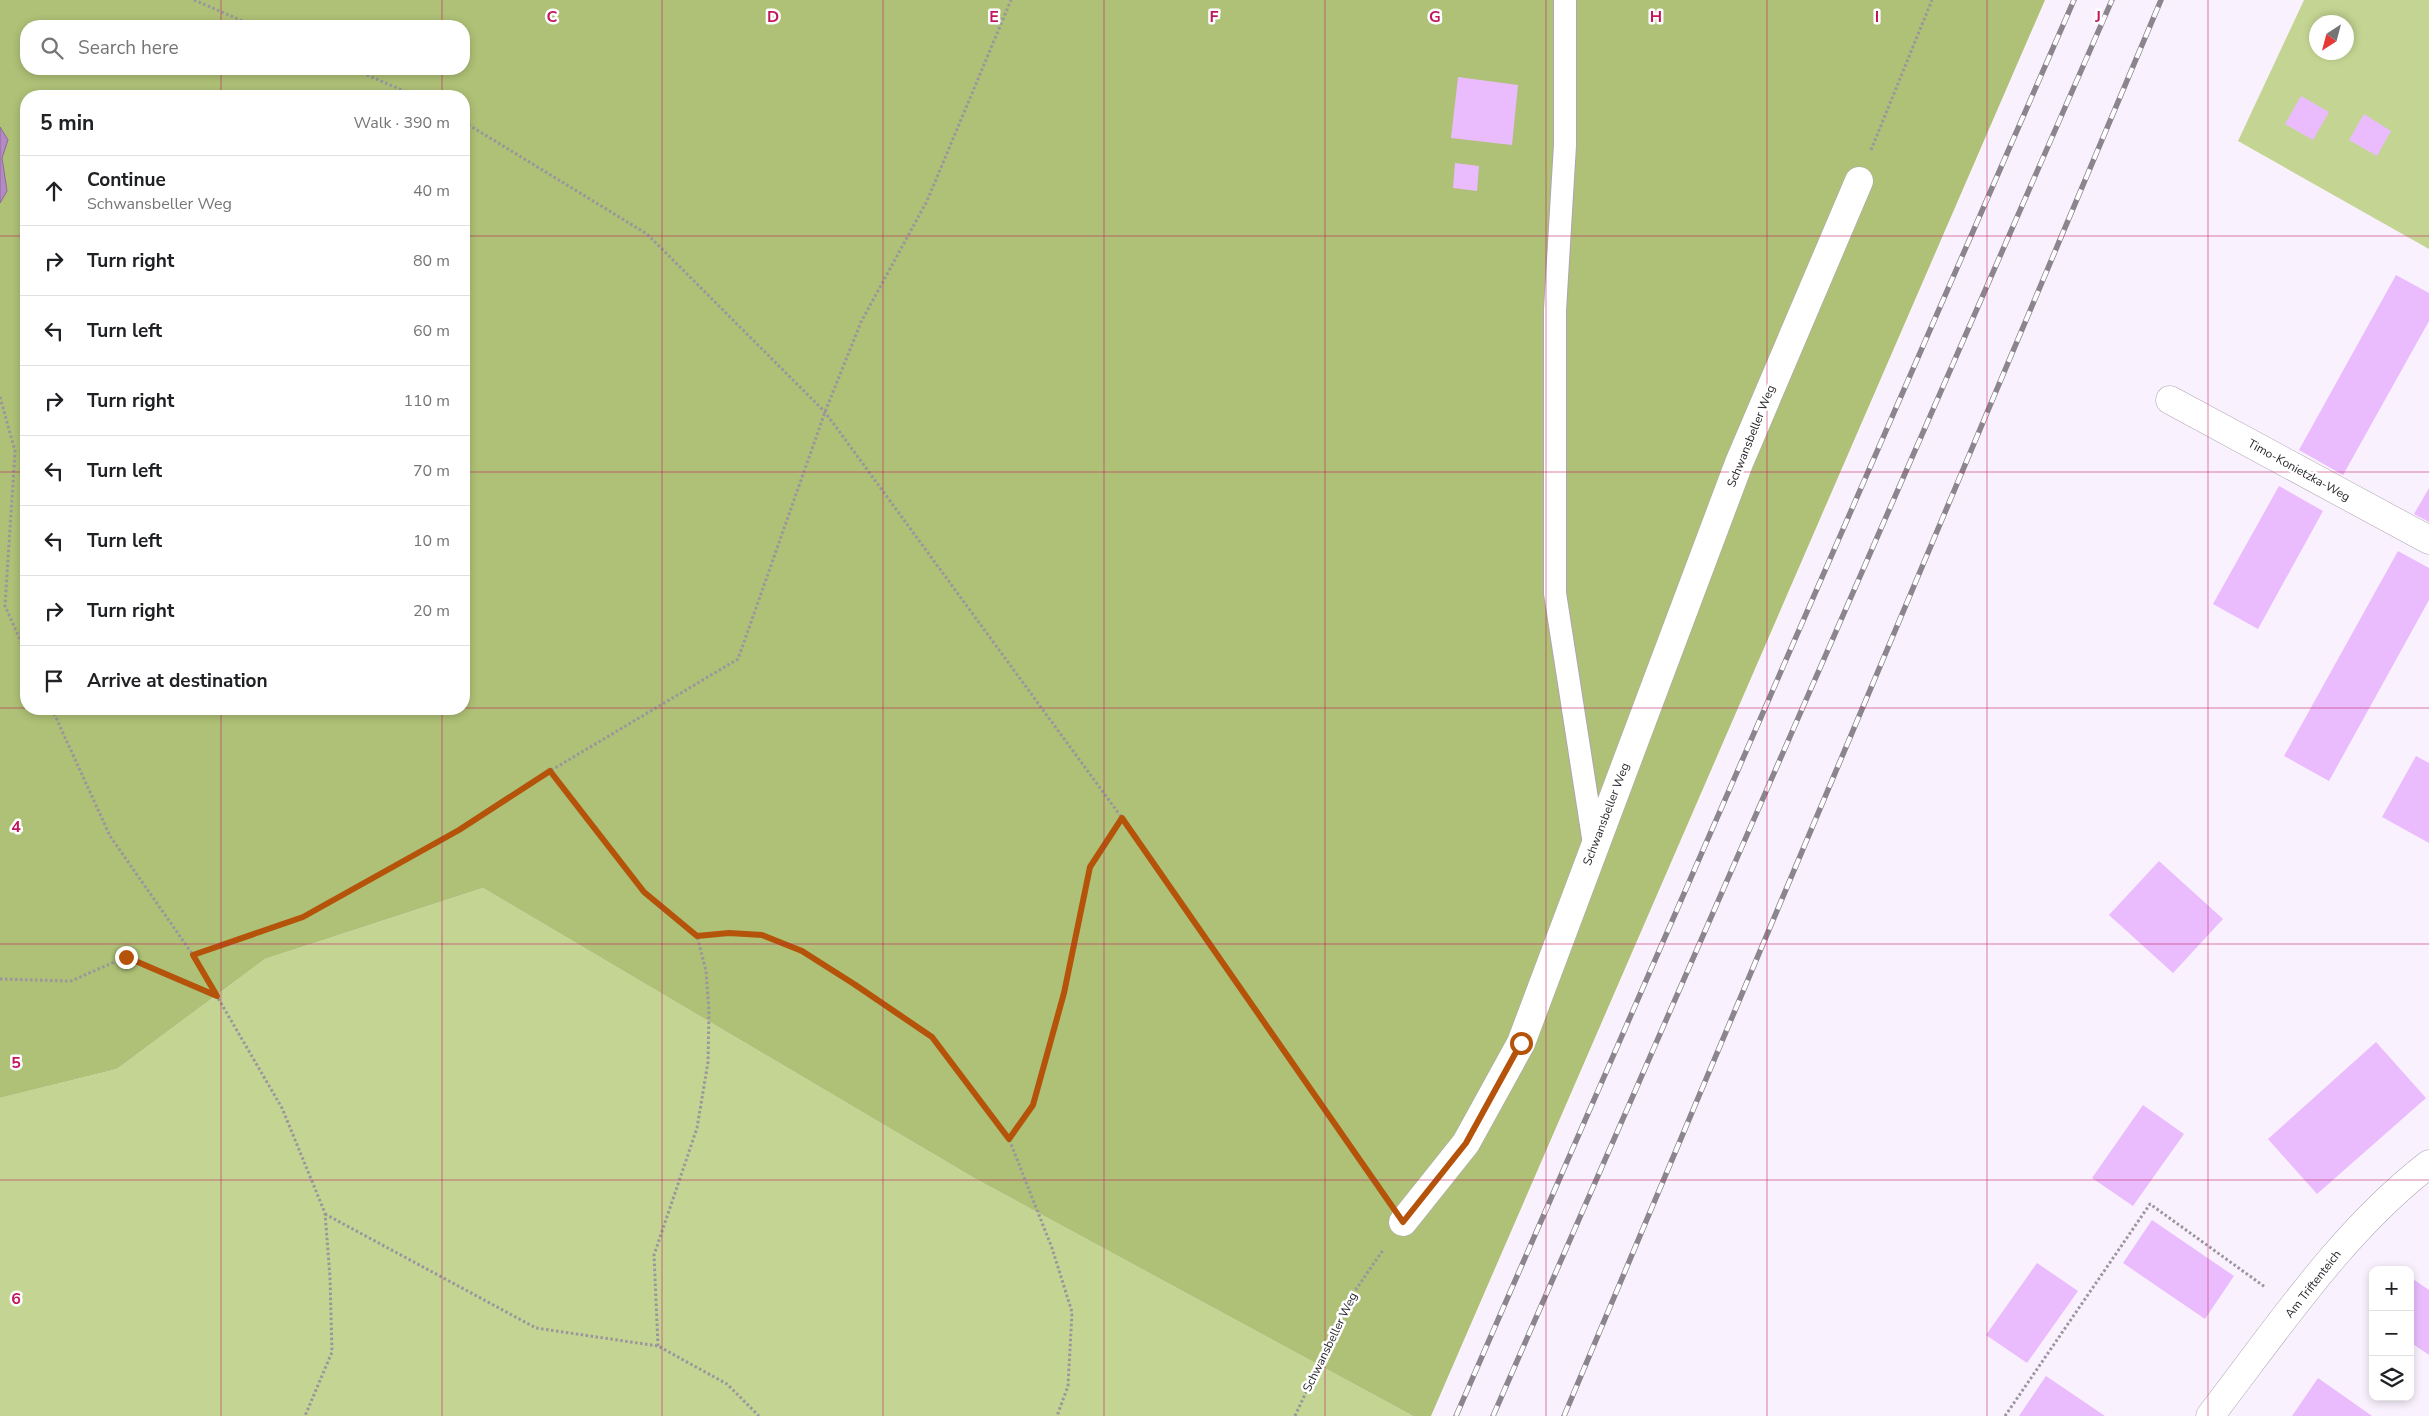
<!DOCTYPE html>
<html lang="en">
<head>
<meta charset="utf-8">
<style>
  :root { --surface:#fff; --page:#f6f6f6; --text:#202124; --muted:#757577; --line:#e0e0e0 }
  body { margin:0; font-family:"Nunito Sans",sans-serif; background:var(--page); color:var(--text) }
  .controls { position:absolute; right:15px; bottom:15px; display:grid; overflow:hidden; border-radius:10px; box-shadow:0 2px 8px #0003 }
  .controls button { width:45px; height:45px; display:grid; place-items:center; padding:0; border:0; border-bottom:1px solid var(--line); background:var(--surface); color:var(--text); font:25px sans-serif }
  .compass { position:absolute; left:2309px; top:15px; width:45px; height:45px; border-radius:50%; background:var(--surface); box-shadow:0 2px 8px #0003; rotate:216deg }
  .stop { position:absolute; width:15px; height:15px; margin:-11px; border:4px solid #b45309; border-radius:50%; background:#fff }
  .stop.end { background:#b45309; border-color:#fff; box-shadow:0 1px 5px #0008 }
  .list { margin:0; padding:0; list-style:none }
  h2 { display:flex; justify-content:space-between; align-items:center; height:65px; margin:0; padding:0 20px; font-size:21px }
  h2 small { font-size:16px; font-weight:400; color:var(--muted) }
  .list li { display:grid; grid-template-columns:32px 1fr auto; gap:15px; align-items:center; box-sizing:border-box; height:70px; padding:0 20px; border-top:1px solid var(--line) }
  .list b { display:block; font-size:19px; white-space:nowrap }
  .list p { margin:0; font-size:16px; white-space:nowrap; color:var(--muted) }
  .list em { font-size:16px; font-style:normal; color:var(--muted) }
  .icon { flex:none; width:28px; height:28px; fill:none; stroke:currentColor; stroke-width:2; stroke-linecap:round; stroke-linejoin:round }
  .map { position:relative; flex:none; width:2429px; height:1416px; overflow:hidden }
  .search { position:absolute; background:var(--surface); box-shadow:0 2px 8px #0003; left:20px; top:20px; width:450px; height:55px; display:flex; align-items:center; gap:12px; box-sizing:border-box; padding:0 18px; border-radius:20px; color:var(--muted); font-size:19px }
  .panel { position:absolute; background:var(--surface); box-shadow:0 2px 8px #0003; left:20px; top:90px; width:450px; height:625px; border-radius:20px }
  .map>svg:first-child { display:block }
  .green { fill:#c4d593; fill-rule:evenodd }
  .forest { fill:#aec176; fill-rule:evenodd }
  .water { fill:#b589c6; stroke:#8b6b98 }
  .building { fill:#eabcfd }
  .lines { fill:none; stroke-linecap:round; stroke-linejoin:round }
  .service-casing { stroke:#afa4b3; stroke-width:24 }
  .minor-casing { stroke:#afa4b3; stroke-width:29 }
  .path { stroke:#9b959e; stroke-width:3; stroke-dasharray:2.5 2.5; stroke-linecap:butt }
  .service { stroke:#fff; stroke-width:22 }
  .minor { stroke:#fff; stroke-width:28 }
  .rail-casing { stroke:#8b858e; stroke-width:5.5 }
  .rail { stroke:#fff; stroke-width:4; stroke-dasharray:11; stroke-linecap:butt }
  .route { stroke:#b45309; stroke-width:6 }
  .grid { fill:none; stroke:#c2185b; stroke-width:1; stroke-opacity:0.55 }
  .labels { text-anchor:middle; stroke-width:5; stroke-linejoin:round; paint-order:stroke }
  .street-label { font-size:12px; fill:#2a262c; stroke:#fff }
  .grid-label { font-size:16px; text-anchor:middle; font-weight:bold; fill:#c2185b; stroke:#fff; stroke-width:5; stroke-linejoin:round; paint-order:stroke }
</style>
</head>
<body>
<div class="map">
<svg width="2429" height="1416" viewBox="0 0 2429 1416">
  <rect width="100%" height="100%" fill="#faf1fe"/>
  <g class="green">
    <path d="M2304 0H2429V249L2238 141ZM2316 22H2346V52H2316Z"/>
    <polygon points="483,888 974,1178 1413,1416 0,1416 0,1098 117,1069 265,959"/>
  </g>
  <path class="forest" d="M0 0H2045L1431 1416H1413L974 1178 483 888 265 959 117 1069 0 1098ZM26 26H464V69H26ZM26 96H464V709H26Z"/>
  <polygon class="water" points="0,127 8,140 2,158 7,191 0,203"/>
  <g class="building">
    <polygon points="1458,77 1518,85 1512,145 1451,138"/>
    <polygon points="2301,96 2329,112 2313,140 2285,124"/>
    <polygon points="2364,114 2391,131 2377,156 2349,140"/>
    <polygon points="1455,163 1479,166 1477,191 1453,188"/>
    <polygon points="2396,275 2429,293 2429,321 2343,475 2299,450"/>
    <polygon points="2279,486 2323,511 2258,629 2213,604"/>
    <polygon points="2429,488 2429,522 2414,514"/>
    <polygon points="2398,551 2429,568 2429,600 2329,781 2284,756"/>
    <polygon points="2416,756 2429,763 2429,843 2382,817"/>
    <polygon points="2159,861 2223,919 2173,973 2109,915"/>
    <polygon points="2376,1042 2426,1098 2317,1194 2268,1139"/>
    <polygon points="2143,1105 2184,1134 2133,1206 2092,1178"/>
    <polygon points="2152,1220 2234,1276 2205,1319 2123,1263"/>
    <polygon points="2037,1263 2078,1291 2027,1363 1986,1335"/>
    <polygon points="2410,1277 2429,1290 2429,1355 2410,1342"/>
    <polygon points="2046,1376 2105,1416 2019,1416"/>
    <polygon points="2318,1378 2372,1416 2292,1416"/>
  </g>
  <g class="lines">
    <defs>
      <polyline id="service" points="1565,0 1565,145 1555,310 1555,593 1594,844"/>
      <g id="minor">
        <polyline points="2170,400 2429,540"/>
        <polyline points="1403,1222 1466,1143 1521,1043 1739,463 1859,181"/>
        <path d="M2210 1416C2278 1328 2341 1232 2429 1164"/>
      </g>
    </defs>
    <use href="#service" class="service-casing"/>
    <use href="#minor" class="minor-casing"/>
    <g class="path">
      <polyline points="194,0 254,26"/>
      <polyline points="353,69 416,96"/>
      <polyline points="464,122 647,234 825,412 1122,818 1383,1193"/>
      <polyline points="1871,150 1932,0"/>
      <polyline points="0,397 15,451 5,606 26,653"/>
      <polyline points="52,709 110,836 193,955 282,1108 325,1213 330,1277 332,1352 305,1416"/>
      <polyline points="550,771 644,892 697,936 729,933 761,935 802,951 854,984 932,1037 1009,1139 1052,1248 1072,1312 1068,1386 1057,1416"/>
      <polyline points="193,955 303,917 459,830 550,771 738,659 825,412 861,322 927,201 1011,0"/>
      <polyline points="0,979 71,981 126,957 217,995"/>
      <polyline points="1009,1139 1033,1105 1064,993 1090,867 1122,818"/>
      <polyline points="325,1214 536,1328 658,1346 727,1384 759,1416"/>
      <polyline points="658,1346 654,1255 697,1128 708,1062 709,1011 706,971 697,936"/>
      <polyline points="1295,1416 1348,1301 1383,1250"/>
      <polyline points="2005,1416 2150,1204 2265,1287"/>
    </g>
    <use href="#service" class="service"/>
    <use href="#minor" class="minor"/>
    <defs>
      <g id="rail">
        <polyline points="1456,1416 2074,0"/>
        <polyline points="1493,1416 2112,0"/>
        <polyline points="1564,1416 2161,0"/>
      </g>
    </defs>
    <use href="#rail" class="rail-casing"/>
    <use href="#rail" class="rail"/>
  </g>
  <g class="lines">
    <polyline class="route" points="126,957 217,996 193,955 303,917 459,830 550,771 644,892 697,936 729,933 762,935 802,951 854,984 932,1037 1009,1139 1033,1105 1064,993 1090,867 1122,818 1403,1222 1466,1143 1521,1043"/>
  </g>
  <path class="grid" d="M221 0V26M442 0V26M662 0V1416M883 0V1416M1104 0V1416M1325 0V1416M1546 0V1416M1767 0V1416M1987 0V1416M2208 0V1416M221 69V96M442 69V96M0 236H26M464 236H2429M0 472H26M464 472H2429M0 708H26M464 708H2429M221 709V1416M442 709V1416M0 944H2429M0 1180H2429"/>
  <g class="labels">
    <g class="street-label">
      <text transform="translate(1751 436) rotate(-68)" y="4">Schwansbeller Weg</text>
      <text transform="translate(2299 470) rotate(29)" y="4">Timo-Konietzka-Weg</text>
      <text transform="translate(1606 814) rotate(-69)" y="4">Schwansbeller Weg</text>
      <text transform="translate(2313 1284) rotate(-52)" y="4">Am Triftenteich</text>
      <text transform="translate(1330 1342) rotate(-64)" y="4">Schwansbeller Weg</text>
    </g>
  </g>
  <g class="grid-label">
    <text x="552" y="22">C</text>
    <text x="773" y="22">D</text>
    <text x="994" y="22">E</text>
    <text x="1214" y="22">F</text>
    <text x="1435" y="22">G</text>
    <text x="1656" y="22">H</text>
    <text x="1877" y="22">I</text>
    <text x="2098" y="22">J</text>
    <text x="16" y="832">4</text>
    <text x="16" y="1068">5</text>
    <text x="16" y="1304">6</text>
  </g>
</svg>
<div class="controls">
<button>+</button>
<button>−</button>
<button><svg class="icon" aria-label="layers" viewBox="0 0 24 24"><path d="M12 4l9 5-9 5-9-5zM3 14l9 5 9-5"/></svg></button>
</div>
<svg class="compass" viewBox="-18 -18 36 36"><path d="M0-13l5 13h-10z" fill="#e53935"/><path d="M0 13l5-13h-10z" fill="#757577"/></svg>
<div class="stop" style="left:1521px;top:1043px"></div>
<div class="stop end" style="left:126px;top:957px"></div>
<div class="search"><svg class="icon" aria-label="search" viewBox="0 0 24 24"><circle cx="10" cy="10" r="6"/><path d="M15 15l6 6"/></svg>Search here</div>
<section class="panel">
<h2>5 min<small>Walk · 390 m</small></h2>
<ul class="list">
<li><svg class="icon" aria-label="ahead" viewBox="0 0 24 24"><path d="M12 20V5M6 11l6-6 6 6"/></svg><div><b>Continue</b><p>Schwansbeller Weg</p></div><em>40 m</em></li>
<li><svg class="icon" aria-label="right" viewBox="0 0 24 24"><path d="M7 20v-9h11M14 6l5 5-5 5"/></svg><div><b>Turn right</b></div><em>80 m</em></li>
<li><svg class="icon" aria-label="left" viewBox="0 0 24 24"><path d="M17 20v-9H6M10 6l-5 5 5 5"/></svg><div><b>Turn left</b></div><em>60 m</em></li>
<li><svg class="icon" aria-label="right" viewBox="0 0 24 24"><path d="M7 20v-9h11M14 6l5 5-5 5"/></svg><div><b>Turn right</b></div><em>110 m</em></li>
<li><svg class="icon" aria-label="left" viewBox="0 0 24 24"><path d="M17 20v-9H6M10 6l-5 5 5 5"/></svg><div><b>Turn left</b></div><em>70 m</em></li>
<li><svg class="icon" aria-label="left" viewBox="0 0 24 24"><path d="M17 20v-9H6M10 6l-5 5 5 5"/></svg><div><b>Turn left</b></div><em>10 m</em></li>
<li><svg class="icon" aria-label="right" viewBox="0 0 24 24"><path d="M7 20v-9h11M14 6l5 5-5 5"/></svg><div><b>Turn right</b></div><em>20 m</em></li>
<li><svg class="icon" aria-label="arrive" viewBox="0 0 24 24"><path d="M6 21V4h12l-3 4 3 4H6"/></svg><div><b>Arrive at destination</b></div></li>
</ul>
</section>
</div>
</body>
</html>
